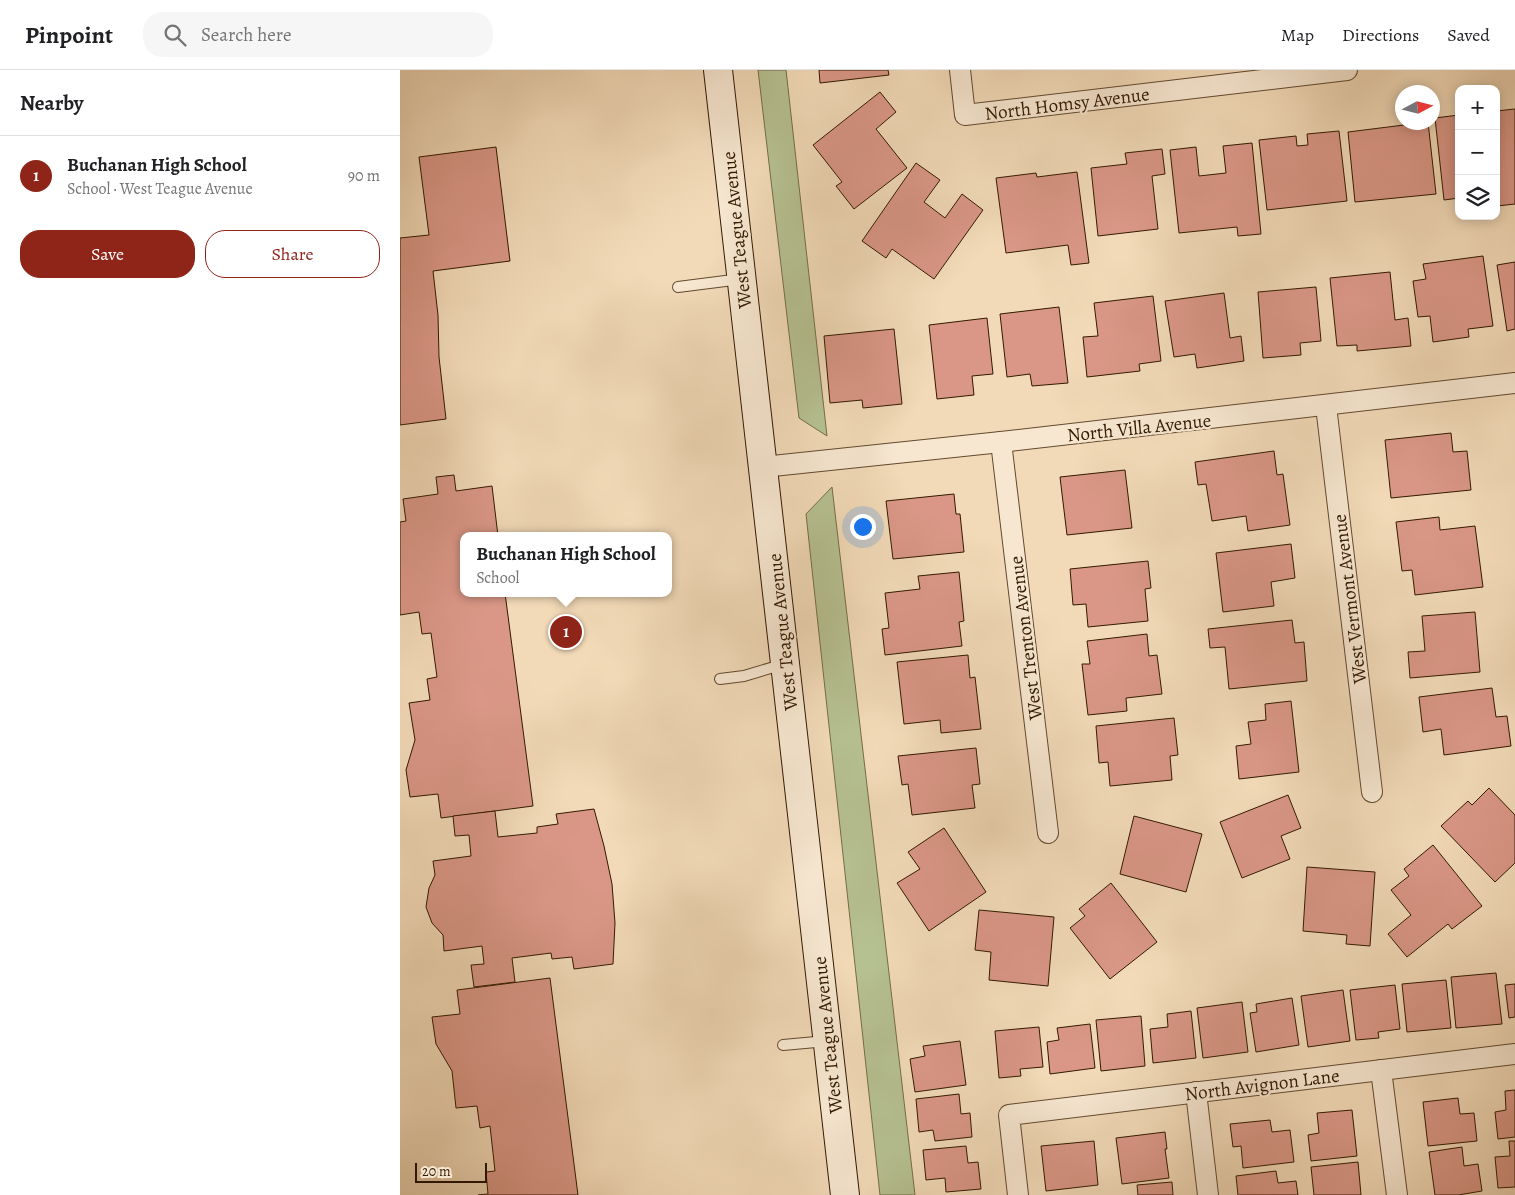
<!DOCTYPE html>
<html lang="en">
<head>
<meta charset="utf-8">
<style>
  :root { --surface:#fff; --page:#f6f6f6; --text:#202124; --muted:#757577; --line:#e0e0e0; --accent:#8f2418 }
  body { margin:0; font-family:Alegreya,serif; background:var(--page); color:var(--text) }
  .controls { position:absolute; right:15px; top:15px; display:grid; overflow:hidden; border-radius:10px; box-shadow:0 2px 12px #0003 }
  .controls button { width:45px; height:45px; display:grid; place-items:center; padding:0; border:0; border-bottom:1px solid var(--line); background:var(--surface); color:var(--text); font:25px sans-serif }
  .compass { position:absolute; left:995px; top:15px; width:45px; height:45px; border-radius:50%; background:var(--surface); box-shadow:0 2px 12px #0003; rotate:83deg }
  .scale { position:absolute; left:15px; bottom:12px; width:72px; box-sizing:border-box; padding-left:5px; border:2px solid #321900; border-top:0; font-size:14px; line-height:18px; white-space:nowrap; color:#321900; -webkit-text-stroke:4px #f7e7d1; paint-order:stroke }
  .you { position:absolute; left:462px; top:456px; width:18px; height:18px; margin:-12px; border:4px solid #fff; border-radius:50%; background:#1a73e8; box-shadow:0 0 0 8px #1a73e833 }
  .badge { display:grid; place-items:center; width:32px; height:32px; border-radius:50%; background:var(--accent); color:#fff; font-size:16px; font-weight:700 }
  .pin { position:absolute; translate:-50% -50%; border:2px solid #fff; box-shadow:0 1px 5px #0006 }
  .popup { position:absolute; left:60px; top:462px; width:212px; height:65px; box-sizing:border-box; display:grid; place-content:center; border-radius:10px; background:var(--surface); filter:drop-shadow(0 1px 4px #0005); font-size:16px; white-space:nowrap; color:var(--muted) }
  .popup b { font-size:19px; color:var(--text) }
  .popup::after { content:''; position:absolute; left:50%; top:100%; margin-left:-10px; border:10px solid transparent; border-top-color:var(--surface) }
  .list { margin:0; padding:0; list-style:none }
  h2 { display:flex; justify-content:space-between; align-items:center; height:65px; margin:0; padding:0 20px; font-size:21px }
  h2 small { font-size:16px; font-weight:400; color:var(--muted) }
  .list li { display:grid; grid-template-columns:32px 1fr auto; gap:15px; align-items:center; box-sizing:border-box; height:80px; padding:0 20px; border-top:1px solid var(--line) }
  .list b { display:block; font-size:19px; white-space:nowrap }
  .list p { margin:0; font-size:16px; white-space:nowrap; color:var(--muted) }
  .list em { font-size:16px; font-style:normal; color:var(--muted) }
  .actions { display:flex; gap:10px; padding:15px 20px }
  .actions a { flex:1; padding:11px 0; border:1px solid var(--accent); border-radius:20px; text-align:center; font-size:18px; color:var(--accent) }
  .actions .main { background:var(--accent); color:#fff }
  .icon { flex:none; width:28px; height:28px; fill:none; stroke:currentColor; stroke-width:2; stroke-linecap:round; stroke-linejoin:round }
  .map { position:relative; flex:none; width:1115px; height:1125px; overflow:hidden }
  header { display:flex; align-items:center; gap:30px; box-sizing:border-box; height:70px; padding:0 25px; background:var(--surface); border-bottom:1px solid var(--line) }
  header strong { font-size:24px }
  nav { display:flex; gap:28px; margin-inline-start:auto; font-size:18px }
  .search { width:350px; height:45px; background:var(--page); display:flex; align-items:center; gap:12px; box-sizing:border-box; padding:0 18px; border-radius:20px; color:var(--muted); font-size:19px }
  main { display:flex }
  aside { flex:1; background:var(--surface) }
  .map>svg:first-child { display:block }
  .green { fill:#b6c192; stroke:#746d49 }
  .building { fill:#da9787; stroke:#321900 }
  .lines { fill:none; stroke-linecap:round; stroke-linejoin:round }
  .lane-casing { stroke:#62492e; stroke-width:12 }
  .street-casing { stroke:#62492e; stroke-width:22 }
  .secondary-casing { stroke:#321900; stroke-width:30 }
  .lane { stroke:#f7e7d1; stroke-width:10 }
  .street { stroke:#f7e7d1; stroke-width:20 }
  .secondary { stroke:#f7e7d1; stroke-width:28 }
  .labels { text-anchor:middle; stroke-width:4.5; stroke-linejoin:round; paint-order:stroke }
  .street-label { font-size:19px; fill:#321900; stroke:#f7e7d1 }
</style>
</head>
<body>
<header>
<strong>Pinpoint</strong>
<div class="search"><svg class="icon" aria-label="search" viewBox="0 0 24 24"><circle cx="10" cy="10" r="6"/><path d="M15 15l6 6"/></svg>Search here</div>
<nav><a>Map</a><a>Directions</a><a>Saved</a></nav>
</header>
<main>
<aside>
<h2>Nearby<small></small></h2>
<ul class="list">
<li><span class="badge">1</span><div><b>Buchanan High School</b><p>School · West Teague Avenue</p></div><em>90 m</em></li>
</ul>
<div class="actions"><a class="main">Save</a><a>Share</a></div>
</aside>
<div class="map">
<svg width="1115" height="1125" viewBox="0 0 1115 1125">
  <rect width="100%" height="100%" fill="#f2dab8"/>
  <filter id="stains"><feTurbulence type="fractalNoise" baseFrequency=".004" numOctaves="4"/><feColorMatrix values="0 0 0 0 .2 0 0 0 0 .09 0 0 0 0 .02 0 0 0 .5 -.17"/></filter>
  <radialGradient id="worn" r=".72"><stop offset=".6" stop-color="#630" stop-opacity="0"/><stop offset="1" stop-color="#630" stop-opacity=".3"/></radialGradient>
  <g class="green">
    <polygon points="358,0 386,0 427,366 399,348"/>
    <polygon points="432,417 515,1125 480,1125 406,444"/>
  </g>
  <g class="building">
    <polygon points="419,0 488,0 489,5 420,13"/>
    <polygon points="480,22 496,42 476,59 507,98 454,139 436,116 442,112 413,75"/>
    <polygon points="1115,39 1115,134 1097,136 1096,41"/>
    <polygon points="1059,45 1059,128 1044,130 1035,48"/>
    <polygon points="1028,52 1036,124 955,132 948,62"/>
    <polygon points="939,61 947,131 867,140 859,70 896,66 897,76 908,75 907,64"/>
    <polygon points="852,73 861,164 838,166 837,157 779,163 770,80 796,77 799,106 826,103 823,76"/>
    <polygon points="96,77 110,191 33,201 38,245 39,287 46,349 0,355 0,168 29,165 19,87"/>
    <polygon points="762,79 765,104 752,106 758,159 698,166 691,98 727,94 725,83"/>
    <polygon points="516,93 540,110 524,132 545,148 562,124 583,140 534,209 492,179 486,188 462,171"/>
    <polygon points="677,102 689,193 671,195 668,175 606,183 596,108 636,103 637,107"/>
    <polygon points="1083,186 1093,256 1068,259 1069,267 1033,272 1030,246 1018,247 1013,211 1026,209 1023,194"/>
    <polygon points="1115,192 1115,259 1107,261 1097,195"/>
    <polygon points="990,202 995,250 1008,248 1011,276 957,281 957,275 937,276 930,208"/>
    <polygon points="916,217 921,271 900,273 901,285 863,288 858,222"/>
    <polygon points="824,223 830,268 841,266 844,291 797,298 795,284 774,287 765,231"/>
    <polygon points="753,226 761,291 739,294 740,301 687,307 683,267 698,266 694,233"/>
    <polygon points="659,237 668,313 632,316 630,304 607,307 600,244"/>
    <polygon points="587,248 593,304 572,306 574,325 537,329 529,255"/>
    <polygon points="494,259 502,334 463,338 462,330 430,333 424,266"/>
    <polygon points="1051,363 1053,382 1067,381 1071,420 991,428 985,370"/>
    <polygon points="874,381 877,405 883,404 890,455 848,461 846,446 812,451 806,414 798,415 795,392"/>
    <polygon points="725,400 732,458 667,465 660,407"/>
    <polygon points="54,405 56,421 92,416 98,466 64,466 64,523 105,523 133,736 41,748 38,724 10,727 6,700 15,670 9,633 30,630 27,609 37,607 31,563 22,564 19,542 0,545 0,452 6,451 3,429 38,424 36,407"/>
    <polygon points="554,424 556,444 560,444 564,482 493,489 486,431"/>
    <polygon points="1039,447 1040,460 1075,456 1083,517 1015,525 1012,500 1002,501 996,452"/>
    <polygon points="891,474 895,508 871,512 874,536 823,542 816,483"/>
    <polygon points="748,491 751,518 745,519 748,551 688,557 686,534 673,535 670,499"/>
    <polygon points="559,502 564,551 559,552 562,576 485,585 482,559 489,558 485,523 520,519 518,506"/>
    <polygon points="1075,542 1080,602 1010,608 1008,582 1025,581 1022,546"/>
    <polygon points="892,550 895,573 904,572 907,611 829,619 825,577 810,578 808,559"/>
    <polygon points="747,564 749,586 757,585 762,624 726,628 727,641 688,645 682,594 690,594 687,571"/>
    <polygon points="568,585 570,608 575,607 581,659 541,663 540,650 504,654 497,592"/>
    <polygon points="1092,618 1096,647 1107,646 1111,676 1044,685 1041,659 1023,662 1019,627"/>
    <polygon points="891,631 899,702 839,709 836,676 851,674 848,652 866,650 865,634"/>
    <polygon points="774,648 778,685 770,686 772,710 710,716 708,692 699,693 696,656"/>
    <polygon points="576,678 580,714 572,715 575,738 512,745 508,714 502,715 498,686"/>
    <polygon points="1089,718 1115,745 1115,793 1095,812 1041,756 1068,731 1072,735"/>
    <polygon points="888,725 901,758 881,766 890,789 842,808 820,752"/>
    <polygon points="194,739 204,776 212,814 215,853 213,894 174,899 172,887 152,889 151,883 112,888 115,912 74,917 71,895 84,894 82,876 44,881 43,865 32,853 26,837 29,818 35,805 33,791 71,786 69,765 55,766 53,746 95,741 98,767 137,763 137,757 158,754 156,744"/>
    <polygon points="734,746 802,764 786,822 720,804"/>
    <polygon points="544,758 586,822 529,861 497,813 520,799 508,782"/>
    <polygon points="1033,775 1082,836 1052,859 1048,854 1007,887 988,864 1011,845 991,820 1009,806 1004,799"/>
    <polygon points="907,797 975,802 970,876 946,874 947,865 903,861"/>
    <polygon points="711,813 757,872 710,909 670,858 685,846 679,839"/>
    <polygon points="579,840 654,847 648,916 589,910 591,882 575,880"/>
    <polygon points="1096,903 1102,954 1056,958 1051,907"/>
    <polygon points="150,908 178,1125 78,1125 88,1124 86,1102 95,1101 90,1056 80,1058 77,1036 56,1038 52,1001 36,974 32,947 60,944 57,920"/>
    <polygon points="1046,910 1051,958 1007,962 1002,914"/>
    <polygon points="1115,914 1115,947 1109,948 1105,915"/>
    <polygon points="995,915 1000,959 978,962 979,968 956,970 950,920"/>
    <polygon points="943,920 950,971 908,977 901,926"/>
    <polygon points="892,928 899,975 856,982 850,943 857,942 856,934"/>
    <polygon points="842,932 848,982 803,988 797,938"/>
    <polygon points="791,941 796,988 753,993 750,959 768,957 767,944"/>
    <polygon points="741,946 745,996 701,1001 696,950"/>
    <polygon points="690,954 695,998 650,1004 647,972 659,970 657,958"/>
    <polygon points="639,957 643,997 620,999 621,1006 599,1008 595,961"/>
    <polygon points="560,971 566,1015 515,1022 510,989 525,986 523,976"/>
    <polygon points="1115,1020 1115,1067 1098,1069 1095,1042 1106,1040 1105,1021"/>
    <polygon points="559,1024 561,1044 570,1043 572,1067 535,1071 533,1060 519,1062 516,1029"/>
    <polygon points="1058,1028 1060,1044 1074,1043 1077,1071 1028,1076 1023,1032"/>
    <polygon points="952,1040 957,1086 911,1091 908,1065 919,1063 917,1043"/>
    <polygon points="870,1050 872,1062 890,1060 894,1092 843,1098 841,1076 833,1077 830,1054"/>
    <polygon points="765,1062 767,1079 765,1079 769,1108 722,1114 716,1068"/>
    <polygon points="694,1071 698,1115 646,1121 641,1076"/>
    <polygon points="1109,1071 1115,1071 1115,1117 1098,1118 1095,1087 1110,1086"/>
    <polygon points="566,1076 568,1093 578,1092 581,1119 546,1122 545,1108 526,1110 523,1080"/>
    <polygon points="1062,1077 1064,1096 1078,1094 1082,1121 1058,1125 1035,1125 1029,1082"/>
    <polygon points="958,1092 961,1125 914,1125 911,1097"/>
    <polygon points="876,1101 878,1113 896,1111 898,1125 838,1125 836,1106"/>
    <polygon points="772,1112 773,1125 738,1125 737,1115"/>
  </g>
  <g class="lines">
    <defs>
      <g id="lane">
        <polyline points="278,217 341,209"/>
        <polyline points="320,609 344,606 384,594"/>
        <polyline points="383,975 427,971"/>
      </g>
      <g id="street">
        <polyline points="560,0 565,45 947,0"/>
        <polyline points="926,336 972,722"/>
        <polyline points="601,372 648,763"/>
        <polyline points="363,397 601,372 1115,313"/>
        <polyline points="981,1000 997,1125"/>
        <polyline points="796,1022 808,1125"/>
        <polyline points="618,1125 609,1045 1115,984"/>
      </g>
      <polyline id="secondary" points="318,0 445,1125"/>
    </defs>
    <use href="#lane" class="lane-casing"/>
    <use href="#street" class="street-casing"/>
    <use href="#secondary" class="secondary-casing"/>
    <use href="#lane" class="lane"/>
    <use href="#street" class="street"/>
    <use href="#secondary" class="secondary"/>
  </g>
  <g class="labels">
    <g class="street-label">
      <text transform="translate(667 33) rotate(-7)" y="7">North Homsy Avenue</text>
      <text transform="translate(336 160) rotate(-96)" y="7">West Teague Avenue</text>
      <text transform="translate(739 357) rotate(-6)" y="7">North Villa Avenue</text>
      <text transform="translate(949 529) rotate(-97)" y="7">West Vermont Avenue</text>
      <text transform="translate(382 562) rotate(-96)" y="7">West Teague Avenue</text>
      <text transform="translate(625 568) rotate(-97)" y="7">West Trenton Avenue</text>
      <text transform="translate(427 965) rotate(-96)" y="7">West Teague Avenue</text>
      <text transform="translate(862 1014) rotate(-7)" y="7">North Avignon Lane</text>
    </g>
  </g>
  <rect width="100%" height="100%" filter="url(#stains)"/>
  <rect width="100%" height="100%" fill="url(#worn)"/>
</svg>
<div class="controls">
<button>+</button>
<button>−</button>
<button><svg class="icon" aria-label="layers" viewBox="0 0 24 24"><path d="M12 4l9 5-9 5-9-5zM3 14l9 5 9-5"/></svg></button>
</div>
<svg class="compass" viewBox="-18 -18 36 36"><path d="M0-13l5 13h-10z" fill="#e53935"/><path d="M0 13l5-13h-10z" fill="#757577"/></svg>
<div class="scale">20 m</div>
<div class="you"></div>
<div class="pin badge" style="left:166px;top:562px">1</div>
<div class="popup"><b>Buchanan High School</b>School</div>
</div>
</main>
</body>
</html>
